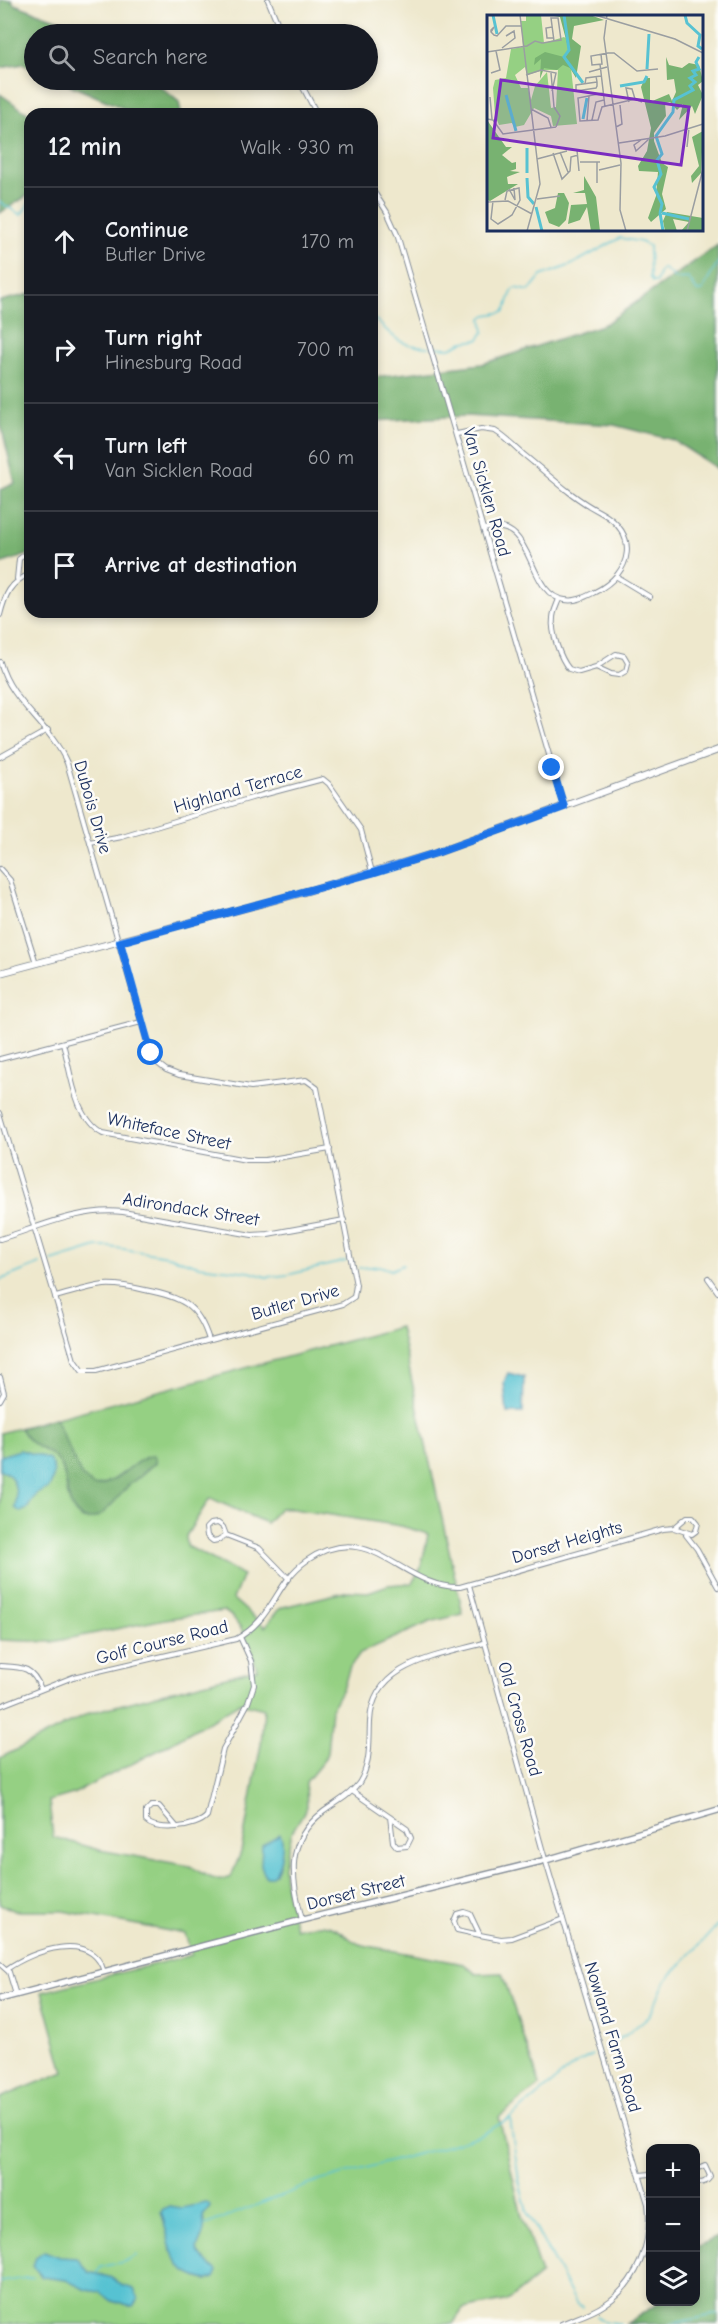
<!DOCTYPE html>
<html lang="en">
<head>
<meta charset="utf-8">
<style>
  :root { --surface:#171b24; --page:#242831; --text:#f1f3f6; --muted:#9ea1a6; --line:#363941 }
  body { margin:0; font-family:"Comic Neue",sans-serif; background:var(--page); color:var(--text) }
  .controls { position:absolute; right:18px; bottom:18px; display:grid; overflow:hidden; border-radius:12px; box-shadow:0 3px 9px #0003 }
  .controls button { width:54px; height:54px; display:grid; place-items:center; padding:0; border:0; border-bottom:2px solid var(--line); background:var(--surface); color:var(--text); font:30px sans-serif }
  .stop { position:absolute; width:18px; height:18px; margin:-14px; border:4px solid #1a73e8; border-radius:50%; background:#fff }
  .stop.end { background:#1a73e8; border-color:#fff; box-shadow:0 2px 6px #0008 }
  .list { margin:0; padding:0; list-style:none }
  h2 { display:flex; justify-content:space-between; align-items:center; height:78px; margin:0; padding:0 24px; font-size:26px }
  h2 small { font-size:20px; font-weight:400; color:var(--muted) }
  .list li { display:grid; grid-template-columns:39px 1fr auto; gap:18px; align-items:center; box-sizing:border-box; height:108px; padding:0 24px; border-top:2px solid var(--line) }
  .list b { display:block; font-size:22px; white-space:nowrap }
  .list p { margin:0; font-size:20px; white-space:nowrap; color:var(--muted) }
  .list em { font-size:20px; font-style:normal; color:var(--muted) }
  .icon { flex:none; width:33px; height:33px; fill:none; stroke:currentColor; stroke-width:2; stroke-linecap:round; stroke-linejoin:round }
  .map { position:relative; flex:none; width:718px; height:2324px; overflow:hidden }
  .search { position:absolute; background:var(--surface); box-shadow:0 3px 9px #0003; left:24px; top:24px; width:354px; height:66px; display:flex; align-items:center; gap:15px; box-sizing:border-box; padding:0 21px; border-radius:33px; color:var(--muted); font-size:22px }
  .panel { position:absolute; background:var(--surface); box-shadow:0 3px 9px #0003; left:24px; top:108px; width:354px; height:510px; border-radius:18px }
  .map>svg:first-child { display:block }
  .green { fill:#95d083; stroke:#588070; stroke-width:1.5; fill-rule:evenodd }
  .forest { fill:#78b271; stroke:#4a7068; stroke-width:1.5 }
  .water { fill:#57c2d2; stroke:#397898; stroke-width:1.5 }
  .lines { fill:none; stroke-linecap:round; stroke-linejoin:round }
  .stream { stroke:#57c2d2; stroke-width:1.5 }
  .street-casing { stroke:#848c96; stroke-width:6 }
  .secondary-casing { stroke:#848c96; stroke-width:8 }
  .primary-casing { stroke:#848c96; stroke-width:8 }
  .street { stroke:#fff; stroke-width:4 }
  .secondary { stroke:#fff; stroke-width:5 }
  .primary { stroke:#fff; stroke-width:6 }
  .route { stroke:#1a73e8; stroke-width:8 }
  .labels { text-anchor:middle; stroke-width:5; stroke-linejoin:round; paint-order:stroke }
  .street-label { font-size:18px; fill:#1b2f5e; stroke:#fdfcf7 }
  .inset-river { fill:none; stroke:#57c2d2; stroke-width:3 }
  .inset-road { fill:none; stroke:#9a9ea1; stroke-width:1.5 }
  .view { fill:#7b2cbf; fill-opacity:0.15; stroke:#7b2cbf; stroke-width:3 }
  .inset-edge { fill:none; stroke:#1b2f5e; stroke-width:3 }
</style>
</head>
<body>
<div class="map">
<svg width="718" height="2324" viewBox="0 0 718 2324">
  <rect width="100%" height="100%" fill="#fdfcf7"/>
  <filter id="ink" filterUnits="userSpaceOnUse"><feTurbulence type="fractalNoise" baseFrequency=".0167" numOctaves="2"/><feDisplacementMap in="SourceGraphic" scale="12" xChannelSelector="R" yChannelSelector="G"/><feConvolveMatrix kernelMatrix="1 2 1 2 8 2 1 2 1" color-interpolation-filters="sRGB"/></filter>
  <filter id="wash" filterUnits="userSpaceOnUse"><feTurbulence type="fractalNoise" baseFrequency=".008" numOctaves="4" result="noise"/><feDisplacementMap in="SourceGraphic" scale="24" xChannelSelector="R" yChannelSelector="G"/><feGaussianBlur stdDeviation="1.35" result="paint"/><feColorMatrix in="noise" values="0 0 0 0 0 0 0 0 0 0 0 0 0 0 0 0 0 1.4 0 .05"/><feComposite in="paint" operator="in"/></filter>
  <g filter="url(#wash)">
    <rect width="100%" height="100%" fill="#eee8cd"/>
    <path class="green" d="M400 1327 463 1614 430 1622 360 1653 350 1667 344 1685 331 1709 327 1753 324 1760 306 1782 307 1807 292 1832 284 1866 285 1884 296 1929C311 1925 324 1922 338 1930 348 1935 350 1942 363 1945L464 1964 476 1974 502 1973 540 2085 499 2117 521 2213 541 2274 509 2300 463 2309 453 2324H0V2098L64 2072 42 1992 192 1955 185 1934 63 1911H15L0 1904V1758L89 1713 257 1669C251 1650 243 1621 224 1611L165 1619 52 1642 0 1640V1433ZM210 1498 266 1523 280 1508H287L401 1526 428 1534 421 1568 412 1583 388 1585 368 1592 348 1591 283 1607 278 1610 265 1627 233 1599 243 1575 187 1546 186 1536ZM240 1703 264 1709 261 1744 241 1852 231 1877C215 1884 203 1874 190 1866L99 1850 53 1837 49 1801 73 1794 159 1750Z"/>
    <g class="forest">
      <polygon points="0,0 11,0 14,4 97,34 34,34 34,69 23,64 0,68"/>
      <polygon points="58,80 152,80 179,102 181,114 137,114"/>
      <polygon points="0,94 30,115 30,194 0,213"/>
      <polygon points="718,245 718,469 673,440 614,425 467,416 372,421 372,375 375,377 482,364 605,324"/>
      <polygon points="30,294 30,554 0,564 0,490 15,483 0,421 0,301"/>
      <path d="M55 1418 81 1475 93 1486C119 1485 130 1460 154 1455L156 1462C147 1470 137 1478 128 1486 116 1499 90 1539 72 1508 65 1494 68 1477 60 1464 54 1453 40 1450 31 1442 26 1438 23 1433 20 1428Z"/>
      <polygon points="718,2237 718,2324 626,2324 660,2302 696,2302 696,2247"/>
    </g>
    <g class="water">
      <polygon points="508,1373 524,1377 523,1413 507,1413 504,1382"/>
      <path d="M20 1450 49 1459C56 1469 54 1478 49 1488L36 1494 27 1509 21 1512 15 1508C18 1494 16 1474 0 1470V1456Z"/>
      <path d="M280 1834C285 1842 281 1870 272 1876H265L261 1865 262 1845Z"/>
      <path d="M206 2203 209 2204 210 2207 203 2216C206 2231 203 2234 197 2248L198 2253 217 2271 214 2278 207 2280C166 2272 172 2242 161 2212L163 2209 170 2206 182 2208Z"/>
      <polygon points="44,2251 60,2257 76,2258 89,2272 113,2278 121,2285 134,2289 138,2299 133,2306 128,2306 112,2301 100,2292 86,2290 66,2280 42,2277 33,2266 36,2257"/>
    </g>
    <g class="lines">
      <g class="stream">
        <polyline points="0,202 21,215 30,202"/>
        <path d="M372 319 377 321C396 340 401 346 428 347"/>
        <path d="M432 347 450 348 463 342 478 340 484 332 482 318 486 315 504 312C510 304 507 297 515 288L529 291 541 276 571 265 620 238 641 242 649 246 650 278 652 282H656L660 271 663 268 676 279 688 278 697 291H702L718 262"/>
        <polyline points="52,1261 97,1247 110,1247 168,1256 199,1266 250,1272 267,1277 287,1275 346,1261"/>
        <polyline points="359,1268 380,1266 391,1270 403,1265"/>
        <polyline points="0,1280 40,1264"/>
        <polyline points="605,2047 626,2035 649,2016 666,1980 718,1925"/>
        <polyline points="597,2052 599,2051"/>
        <polyline points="510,2119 519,2180 527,2212 576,2303 583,2307"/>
        <polyline points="205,2225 319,2181 447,2146 481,2135 510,2118 574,2065 592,2055"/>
        <polyline points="97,2273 101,2267 123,2262 137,2255"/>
        <polyline points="0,2282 33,2277"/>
        <polyline points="596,2316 604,2321 620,2324"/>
        <polyline points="670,2324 718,2314"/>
      </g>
    </g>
  </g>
  <g filter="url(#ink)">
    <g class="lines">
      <defs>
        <g id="street">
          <polyline points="268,0 282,34"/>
          <polyline points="299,80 317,114"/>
          <polyline points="372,189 387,212 397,234 564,806"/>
          <path d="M457 434 481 429 495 431C505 437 514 446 523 454 548 474 571 497 600 512 640 533 633 573 595 592 585 597 576 602 565 600 525 595 536 514 484 529"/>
          <polyline points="617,577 650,597"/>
          <polyline points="17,579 19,559 24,555 30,554"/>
          <path d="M559 599C557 605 553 612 553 618 551 633 560 658 569 669L579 672 596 667 611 674 619 675 626 671 628 663 624 656 616 654 596 667"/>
          <path d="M0 615C5 595 10 582 30 574"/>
          <path d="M0 662C11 703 50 724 67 763L147 1041 157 1063 166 1070 179 1075 251 1087 306 1080 317 1088 356 1285 354 1297 343 1304 96 1371H82L74 1360 0 1113"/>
          <polyline points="0,757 48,730"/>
          <polyline points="90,843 122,837 255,797 323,779 329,784 361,830 372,872"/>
          <polyline points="0,869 10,880 36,963"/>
          <path d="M63 1043C71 1072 74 1118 103 1133L246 1160H265L330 1149"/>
          <polyline points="0,1059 141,1022"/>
          <path d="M0 1239C39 1227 82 1207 123 1212L252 1235 268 1234 344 1220"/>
          <polyline points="708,1278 718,1292"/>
          <path d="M55 1297C71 1293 88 1287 104 1285 118 1284 132 1287 145 1290 181 1297 198 1304 209 1340"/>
          <polyline points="0,1377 4,1393 0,1400"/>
          <polyline points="226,1535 218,1540 213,1541 207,1536 206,1528 210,1524 218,1523 223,1527 226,1535 259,1548 289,1579"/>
          <polyline points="686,1535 697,1549 718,1587"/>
          <path d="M469 1585 543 1852 648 2204C653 2243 637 2284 604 2305 591 2314 575 2318 561 2324"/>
          <path d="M0 1666C22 1667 32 1666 41 1689"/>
          <path d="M0 1706 73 1677 236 1639C273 1620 275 1583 306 1561 371 1516 401 1589 460 1587L663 1529 674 1528 692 1534 696 1531 698 1523 693 1517H687L674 1528"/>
          <polyline points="352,1791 407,1829 411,1838 407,1846 397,1847 393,1842 390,1817"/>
          <path d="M176 1826 159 1806H151L146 1811V1821C157 1832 197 1828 207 1816L223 1749 248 1703 254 1685 251 1661 240 1637"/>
          <path d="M302 1920C292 1878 284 1842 323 1812 335 1803 350 1796 359 1783 371 1764 369 1743 370 1722 372 1662 440 1656 484 1643"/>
          <polyline points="480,1935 457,1930 454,1921 457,1914 464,1912 470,1914 480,1935 501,1939 512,1938 563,1919"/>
          <polyline points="0,1964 9,1972 16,1995"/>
          <path d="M7 1969C32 1951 92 1929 104 1972"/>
          <path d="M696 2169 705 2165 710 2176C708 2182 701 2184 696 2182"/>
          <polyline points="640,2175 650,2174"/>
        </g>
        <polyline id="secondary" points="0,1999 302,1920 546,1860 718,1810"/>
        <polyline id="primary" points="0,973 297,894 436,853 718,750"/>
      </defs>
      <use href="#street" class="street-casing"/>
      <use href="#secondary" class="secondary-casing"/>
      <use href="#primary" class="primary-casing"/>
      <use href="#street" class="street"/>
      <use href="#secondary" class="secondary"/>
      <use href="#primary" class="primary"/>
    </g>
  </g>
  <g class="lines" filter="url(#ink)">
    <polyline class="route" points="151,1053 120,942 372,873 436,853 564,807 552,768"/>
  </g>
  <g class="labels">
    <g class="street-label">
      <text transform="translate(487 492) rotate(74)" y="6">Van Sicklen Road</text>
      <text transform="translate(238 789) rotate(-16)" y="6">Highland Terrace</text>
      <text transform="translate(93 807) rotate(74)" y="6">Dubois Drive</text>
      <text transform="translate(169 1131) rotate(12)" y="6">Whiteface Street</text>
      <text transform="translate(191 1209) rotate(9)" y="6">Adirondack Street</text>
      <text transform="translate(295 1302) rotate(-16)" y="6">Butler Drive</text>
      <text transform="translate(567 1542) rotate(-16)" y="6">Dorset Heights</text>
      <text transform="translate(162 1642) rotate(-14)" y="6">Golf Course Road</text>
      <text transform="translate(520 1719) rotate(74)" y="6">Old Cross Road</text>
      <text transform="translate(356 1892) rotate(-14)" y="6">Dorset Street</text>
      <text transform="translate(613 2037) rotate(73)" y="6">Nowland Farm Road</text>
    </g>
  </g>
  <g transform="translate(487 15)">
    <rect width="216" height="216" fill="#eee8cd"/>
    <path d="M39 0H54L57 28 77 22 81 25 90 109 66 111 64 101 47 93 37 110 28 112 25 108 12 110 8 100 6 73 8 65 19 63 24 34 36 32 34 6H39ZM38 52 40 60 57 55H71L69 92 64 93 60 57 48 71 44 85 41 73H34L28 60Z" fill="#95d083" fill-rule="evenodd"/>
    <path d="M61 0H103L117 5 87 11 85 24 94 31 89 63 83 53 76 50 70 55 57 53 53 64 54 44 47 50 48 43 58 37 77 42 82 36 73 2ZM179 42 182 50 195 53 202 48 212 50 216 66 211 70 216 80 208 99 205 91 192 105 196 89 190 95 183 87 178 88 179 101 167 118V126L175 148 181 152 175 179 179 194 164 207 161 203 169 181 171 157 152 156 151 151 160 136 164 113 154 72 158 63H163V87L182 79 185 86 189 77 187 64 180 65ZM0 105 19 132H25L15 140 25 148 29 147V154L23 156 33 157 20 162 21 169H31L3 186 0 185ZM216 116 214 158 205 168 204 161 212 151 205 122ZM97 161 109 182 113 216H104L100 192 93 205 81 209 84 190 100 189 98 178H86L97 175ZM71 178H77L82 188 79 205 72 212 62 208 58 197 68 193ZM180 197 216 203V216H194L202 207 186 204 190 216H178L176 206Z" fill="#78b271"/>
    <path class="inset-river" d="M6 0 10 19M77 0 82 35 77 42 96 68M198 0 200 8 213 20 211 31 215 34M160 54 162 19M133 71 157 67 160 61M19 80 29 116M96 104 100 83M40 133V158M40 163 41 182 47 189M49 192 55 216M173 198 175 189 167 172 174 159 170 145 175 139 169 121 186 97 187 85 206 75 203 71 208 67 203 63 209 60 206 56 212 54 209 47 212 42M173 198 176 216M175 198 202 204"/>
    <path class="inset-road" d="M33 0 53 169 40 216M108 0 188 24 216 38M120 0 117 23 134 148 133 195 139 216M168 0H188M65 12 59 13 60 23H66M4 17 7 12 4 15V17L7 20 10 21 19 11H34M15 33 28 23 27 16 19 21M0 37 40 31 48 26 55 28H56L67 26 74 25 71 3H64L67 26M114 39 115 49 105 50 104 41 121 38H127L150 56 171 54M113 49 118 92M102 57 120 52M4 58 13 55 9 36M64 58 67 92 73 101 69 112M39 60 54 55 69 58 65 76M109 61 110 67V71L109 73 89 76V70L110 67M98 69 99 63 114 61M116 78 91 83 93 106 111 105 115 92 148 84 155 87M3 82 5 104M142 87 139 73 145 74 148 84M44 94 61 103 64 112M0 104 6 105 16 119 69 112M105 105 109 87 117 85M100 106 102 81M129 112 135 109 133 90M154 125 147 130 149 136 162 124M132 128 178 121 216 109M200 132 202 113M90 135 92 156M73 137 81 157M66 138 75 164 83 156 84 142 91 140M50 144 80 136M93 147H113M110 147V168M112 155 133 150M22 174 28 185 27 173M50 184 73 181M6 186 4 204 11 209 25 200 33 185 32 173 20 176 18 185M0 187 21 186 45 199M200 216 216 154"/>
    <path class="view" d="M14 65 202 92 194 150 6 123Z"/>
    <rect width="216" height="216" class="inset-edge"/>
  </g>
</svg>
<div class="controls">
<button>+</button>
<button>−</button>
<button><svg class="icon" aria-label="layers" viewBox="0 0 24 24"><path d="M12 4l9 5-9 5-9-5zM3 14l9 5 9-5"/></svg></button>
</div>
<div class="stop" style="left:151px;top:1053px"></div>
<div class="stop end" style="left:552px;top:768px"></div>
<div class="search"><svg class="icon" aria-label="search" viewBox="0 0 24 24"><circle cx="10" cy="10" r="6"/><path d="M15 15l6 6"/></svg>Search here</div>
<section class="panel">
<h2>12 min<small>Walk · 930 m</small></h2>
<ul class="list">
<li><svg class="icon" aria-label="ahead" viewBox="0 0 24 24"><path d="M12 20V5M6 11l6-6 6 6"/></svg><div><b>Continue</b><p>Butler Drive</p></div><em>170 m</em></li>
<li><svg class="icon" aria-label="right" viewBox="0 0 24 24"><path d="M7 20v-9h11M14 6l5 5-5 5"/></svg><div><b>Turn right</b><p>Hinesburg Road</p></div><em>700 m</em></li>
<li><svg class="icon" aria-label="left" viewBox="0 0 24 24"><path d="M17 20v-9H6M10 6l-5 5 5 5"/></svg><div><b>Turn left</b><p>Van Sicklen Road</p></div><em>60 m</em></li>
<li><svg class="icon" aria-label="arrive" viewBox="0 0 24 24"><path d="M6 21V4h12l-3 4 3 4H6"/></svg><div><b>Arrive at destination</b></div></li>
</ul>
</section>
</div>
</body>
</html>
